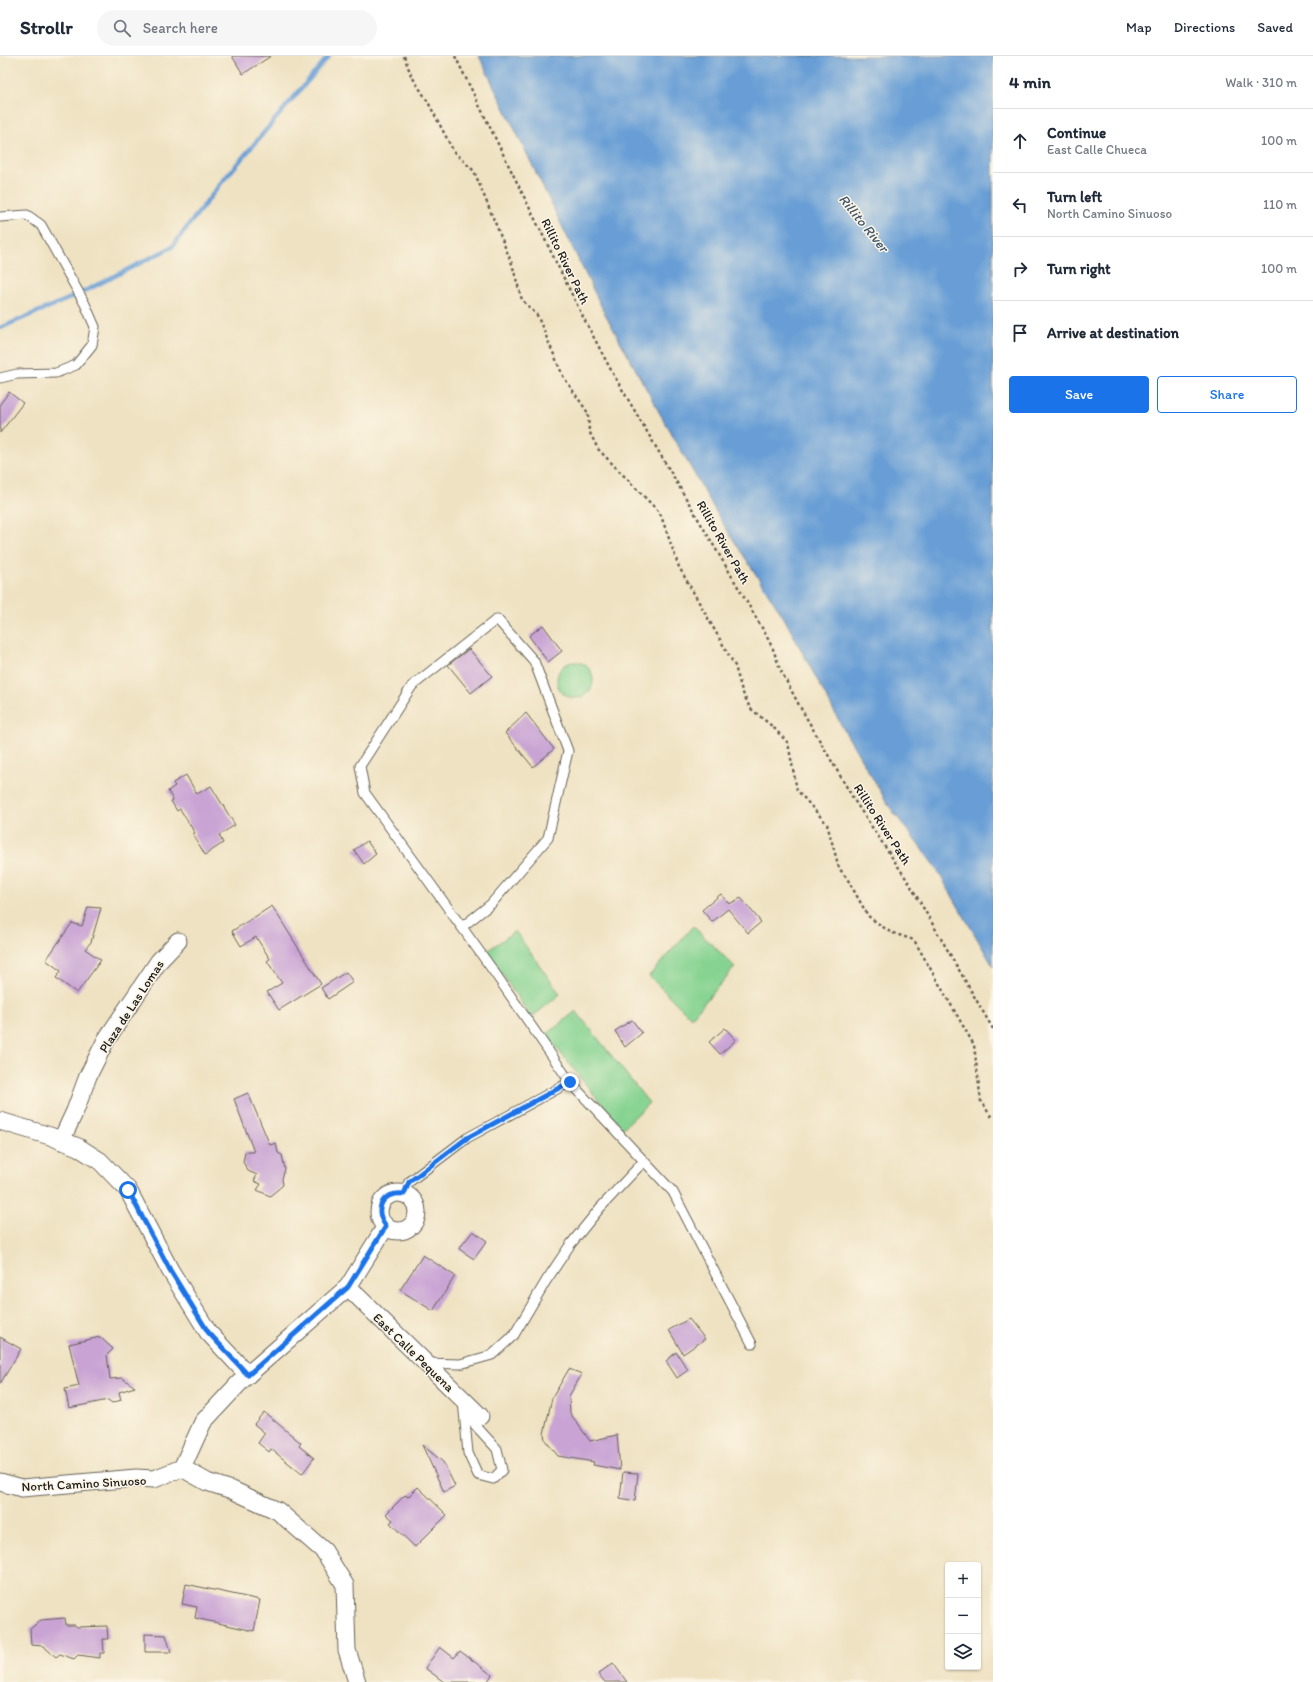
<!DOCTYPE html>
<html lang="en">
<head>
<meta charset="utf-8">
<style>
  :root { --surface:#fff; --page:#f6f6f7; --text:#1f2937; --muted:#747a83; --line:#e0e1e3; --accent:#1a73e8 }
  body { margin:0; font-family:Itim,sans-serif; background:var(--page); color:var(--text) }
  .controls { position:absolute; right:12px; bottom:12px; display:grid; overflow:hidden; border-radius:4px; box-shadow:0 1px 3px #0004 }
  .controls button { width:36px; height:36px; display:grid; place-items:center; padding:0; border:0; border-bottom:1px solid var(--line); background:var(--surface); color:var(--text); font:20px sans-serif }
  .stop { position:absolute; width:12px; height:12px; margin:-9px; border:3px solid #1a73e8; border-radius:50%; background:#fff }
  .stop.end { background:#1a73e8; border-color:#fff; box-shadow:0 1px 4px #0008 }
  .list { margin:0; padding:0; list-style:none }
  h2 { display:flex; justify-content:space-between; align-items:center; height:52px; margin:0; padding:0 16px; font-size:17px }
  h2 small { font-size:13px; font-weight:400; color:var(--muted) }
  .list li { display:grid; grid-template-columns:26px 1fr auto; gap:12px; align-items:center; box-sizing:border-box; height:64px; padding:0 16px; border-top:1px solid var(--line) }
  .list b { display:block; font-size:15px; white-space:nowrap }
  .list p { margin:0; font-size:13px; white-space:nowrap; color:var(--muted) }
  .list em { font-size:13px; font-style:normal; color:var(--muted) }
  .actions { display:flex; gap:8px; padding:12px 16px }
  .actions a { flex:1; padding:9px 0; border:1px solid var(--accent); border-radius:4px; text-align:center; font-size:14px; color:var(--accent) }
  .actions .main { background:var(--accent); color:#fff }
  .icon { flex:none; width:22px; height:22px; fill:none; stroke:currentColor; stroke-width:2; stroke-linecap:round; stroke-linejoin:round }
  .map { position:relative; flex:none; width:993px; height:1626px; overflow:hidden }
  header { display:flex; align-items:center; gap:24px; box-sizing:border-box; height:56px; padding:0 20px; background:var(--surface); border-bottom:1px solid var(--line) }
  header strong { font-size:19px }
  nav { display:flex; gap:22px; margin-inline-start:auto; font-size:14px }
  .search { width:280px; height:36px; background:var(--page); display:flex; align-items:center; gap:10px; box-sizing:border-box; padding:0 14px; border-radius:22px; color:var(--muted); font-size:15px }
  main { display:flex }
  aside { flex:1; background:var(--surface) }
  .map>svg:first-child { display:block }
  .green { fill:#86d391; stroke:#517856 }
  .water { fill:#689ed5; stroke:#425d78 }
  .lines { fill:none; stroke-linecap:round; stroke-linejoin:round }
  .stream { stroke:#689ed5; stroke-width:4.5 }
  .building { fill:#c8a3d4 }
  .lane-casing { stroke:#666156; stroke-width:11 }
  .street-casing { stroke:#666156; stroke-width:19 }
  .path { stroke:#666156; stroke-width:2.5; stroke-dasharray:3 3; stroke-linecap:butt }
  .lane { stroke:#fff; stroke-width:9 }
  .street { stroke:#fff; stroke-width:17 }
  .route { stroke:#1a73e8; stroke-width:5 }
  .labels { text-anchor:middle; stroke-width:3; stroke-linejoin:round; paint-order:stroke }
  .street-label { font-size:13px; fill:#1c1c1c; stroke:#fcf5e5 }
  .water-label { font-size:14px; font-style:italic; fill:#3e566f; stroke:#fcf5e5 }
</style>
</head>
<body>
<header>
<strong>Strollr</strong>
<div class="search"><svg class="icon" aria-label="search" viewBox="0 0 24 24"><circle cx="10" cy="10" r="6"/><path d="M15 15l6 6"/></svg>Search here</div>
<nav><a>Map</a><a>Directions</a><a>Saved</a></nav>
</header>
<main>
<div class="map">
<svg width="993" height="1626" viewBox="0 0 993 1626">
  <rect width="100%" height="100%" fill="#fcf5e5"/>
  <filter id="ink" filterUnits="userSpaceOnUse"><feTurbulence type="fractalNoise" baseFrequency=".025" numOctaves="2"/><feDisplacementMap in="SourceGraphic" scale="8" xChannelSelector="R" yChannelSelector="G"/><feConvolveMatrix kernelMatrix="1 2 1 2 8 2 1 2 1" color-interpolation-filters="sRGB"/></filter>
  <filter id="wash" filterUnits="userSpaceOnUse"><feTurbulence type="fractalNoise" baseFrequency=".012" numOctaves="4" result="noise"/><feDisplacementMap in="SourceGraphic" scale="16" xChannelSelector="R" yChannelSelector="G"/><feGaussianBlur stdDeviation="0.9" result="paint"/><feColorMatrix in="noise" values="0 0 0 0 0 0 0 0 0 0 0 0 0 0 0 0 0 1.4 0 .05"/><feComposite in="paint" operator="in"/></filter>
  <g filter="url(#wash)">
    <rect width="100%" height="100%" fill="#efe2c2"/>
    <g class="green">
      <circle cx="575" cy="624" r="18"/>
      <polygon points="693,870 735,911 691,962 649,920"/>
      <polygon points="515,875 560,938 531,962 487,895"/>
      <polygon points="576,955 649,1047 622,1073 546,979"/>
    </g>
    <polygon class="water" points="479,0 993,0 993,910 936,812 889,750 844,674 784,562 720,463 659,356 604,256"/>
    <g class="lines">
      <polyline class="stream" points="0,272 75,240 172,191 221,127 329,0"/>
    </g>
    <g id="blocks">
      <g class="building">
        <polygon points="232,0 271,0 243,18"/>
        <polygon points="9,336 23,347 0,377 0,348"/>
        <polygon points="543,569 562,595 548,606 529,580"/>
        <polygon points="469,593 492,620 471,637 448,609"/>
        <polygon points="526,657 554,693 533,711 505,677"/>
        <polygon points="186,719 197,738 211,730 235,769 219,779 223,787 205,799 193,778 195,777 180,753 177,755 171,745 173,744 168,735 175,730 173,727"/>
        <polygon points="367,785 376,798 364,808 354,794"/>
        <polygon points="721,838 729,848 741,842 761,866 748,877 728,853 712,866 702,854"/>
        <polygon points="272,850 321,928 279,954 267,936 282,927 267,905 270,903 256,881 241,890 232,875"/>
        <polygon points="88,851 101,852 91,886 85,893 101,904 77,937 56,922 61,915 46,904 72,867 82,870"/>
        <polygon points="346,916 353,926 328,943 321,932"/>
        <polygon points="632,964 642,977 625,991 615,975"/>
        <polygon points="725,972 736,984 720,998 709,986"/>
        <polygon points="248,1037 270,1089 276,1087 278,1097 282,1099 285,1113 282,1123 283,1129 270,1140 257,1134 261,1128 254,1125 257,1119 248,1115 243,1106 245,1096 254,1096 234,1043"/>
        <polygon points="473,1175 487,1185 474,1203 459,1193"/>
        <polygon points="423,1199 455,1220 433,1255 400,1234"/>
        <polygon points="689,1263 705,1283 683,1298 669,1274"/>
        <polygon points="0,1281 21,1293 0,1328"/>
        <polygon points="100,1281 113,1293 107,1299 110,1323 122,1322 135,1331 119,1336 121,1344 112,1347 108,1344 69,1352 65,1333 79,1330 69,1288"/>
        <polygon points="676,1296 688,1314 677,1322 666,1305"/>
        <polygon points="569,1313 582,1318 569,1340 570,1357 590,1385 617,1379 620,1414 593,1409 594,1406 558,1400 545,1384 544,1378 552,1342"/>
        <polygon points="264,1356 301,1387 299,1390 314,1402 302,1418 271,1393 269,1396 258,1387 265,1377 254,1368"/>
        <polygon points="422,1389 443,1406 455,1430 444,1436"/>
        <polygon points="623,1416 638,1417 635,1445 620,1442"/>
        <polygon points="418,1431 447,1459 415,1491 390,1467 393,1464 386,1458 405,1439 408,1441"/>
        <polygon points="186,1528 260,1544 254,1575 195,1562 197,1551 182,1548"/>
        <polygon points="65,1562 66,1569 75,1569 77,1571 107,1570 108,1583 103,1583 104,1597 100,1597 100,1602 78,1599 74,1603 60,1598 56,1601 43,1590 31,1589 30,1573 41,1564"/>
        <polygon points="145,1578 166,1579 171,1596 145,1596"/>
        <polygon points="440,1591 454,1602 460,1595 492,1619 487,1626 444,1626 425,1612"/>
        <polygon points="613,1607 627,1626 605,1626 598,1618"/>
      </g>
    </g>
  </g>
  <g filter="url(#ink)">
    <use href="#blocks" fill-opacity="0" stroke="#666156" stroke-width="1"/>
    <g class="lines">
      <defs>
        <g id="lane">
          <polyline points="0,161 27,159 41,169 85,248 95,271 92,289 76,309 56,317 17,318 0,322"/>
          <polyline points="462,871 491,848 548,782 568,695 534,605 497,563 412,630 360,710 365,737 492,913 570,1026 673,1136 752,1288"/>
          <polyline points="403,1138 409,1126 467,1082 570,1026"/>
          <polyline points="426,1307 460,1308 492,1299 514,1279 546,1225 570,1189 600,1152 644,1105"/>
          <polyline points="463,1345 468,1397 478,1419 493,1423 502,1414 497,1393 475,1369 468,1355"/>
        </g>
        <g id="street">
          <polyline points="0,1065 50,1080 78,1091 100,1105 128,1134 170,1214 208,1276 248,1319"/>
          <polyline points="61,1085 75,1055 88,1020 106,984 159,905 178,885"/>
          <circle cx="398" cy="1156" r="19"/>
          <polyline points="348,1231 480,1360"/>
          <polyline points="182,1412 207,1426 232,1434 278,1455 324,1495 345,1529 347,1594 357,1626"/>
          <polyline points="0,1426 22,1432 136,1422 154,1423 182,1412 203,1366 243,1323 348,1231 386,1170"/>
        </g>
      </defs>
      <use href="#lane" class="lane-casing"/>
      <use href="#street" class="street-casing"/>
      <g class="path">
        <polyline points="404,0 411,19 428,46 454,96 474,115 512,208 522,244 537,259 563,320 588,357 589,375 598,393 660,457 679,511 735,610 742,635 750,652 773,671 788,687 797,734 827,768 839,812 848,824 868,860 890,876 914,884 974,989 981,1046 993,1063"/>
        <polyline points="455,0 581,257 612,316 765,577 773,593 780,613 799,649 856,747 909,827 993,973"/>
      </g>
      <use href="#lane" class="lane"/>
      <use href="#street" class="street"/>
    </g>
  </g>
  <g class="lines" filter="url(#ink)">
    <path class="route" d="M128 1134 170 1214 208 1276 248 1319 348 1231 386 1170C373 1154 382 1135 404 1138L409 1126 467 1082 570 1026"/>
  </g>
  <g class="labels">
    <g class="street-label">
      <text transform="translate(566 205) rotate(64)" y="5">Rillito River Path</text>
      <text transform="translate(724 486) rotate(60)" y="5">Rillito River Path</text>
      <text transform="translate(883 768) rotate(57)" y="5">Rillito River Path</text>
      <text transform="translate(131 950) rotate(-57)" y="5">Plaza de Las Lomas</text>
      <text transform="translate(414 1296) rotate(44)" y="5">East Calle Pequena</text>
      <text transform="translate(84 1427) rotate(-3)" y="5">North Camino Sinuoso</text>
    </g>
    <g class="water-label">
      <text transform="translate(864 167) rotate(51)" y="5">Rillito River</text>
    </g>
  </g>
</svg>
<div class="controls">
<button>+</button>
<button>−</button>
<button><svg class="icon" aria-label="layers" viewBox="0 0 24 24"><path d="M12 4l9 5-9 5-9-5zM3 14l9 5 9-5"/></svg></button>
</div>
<div class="stop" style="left:128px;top:1134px"></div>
<div class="stop end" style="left:570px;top:1026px"></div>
</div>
<aside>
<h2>4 min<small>Walk · 310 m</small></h2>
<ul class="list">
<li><svg class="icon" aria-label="ahead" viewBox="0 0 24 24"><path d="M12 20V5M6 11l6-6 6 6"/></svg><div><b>Continue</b><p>East Calle Chueca</p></div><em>100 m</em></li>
<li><svg class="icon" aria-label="left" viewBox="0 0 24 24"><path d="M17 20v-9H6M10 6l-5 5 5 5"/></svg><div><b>Turn left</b><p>North Camino Sinuoso</p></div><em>110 m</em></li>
<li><svg class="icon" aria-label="right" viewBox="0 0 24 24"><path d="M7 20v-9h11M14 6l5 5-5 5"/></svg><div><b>Turn right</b></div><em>100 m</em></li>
<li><svg class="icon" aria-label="arrive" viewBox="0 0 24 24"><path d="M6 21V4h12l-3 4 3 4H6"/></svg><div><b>Arrive at destination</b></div></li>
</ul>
<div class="actions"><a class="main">Save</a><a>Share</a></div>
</aside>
</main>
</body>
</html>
